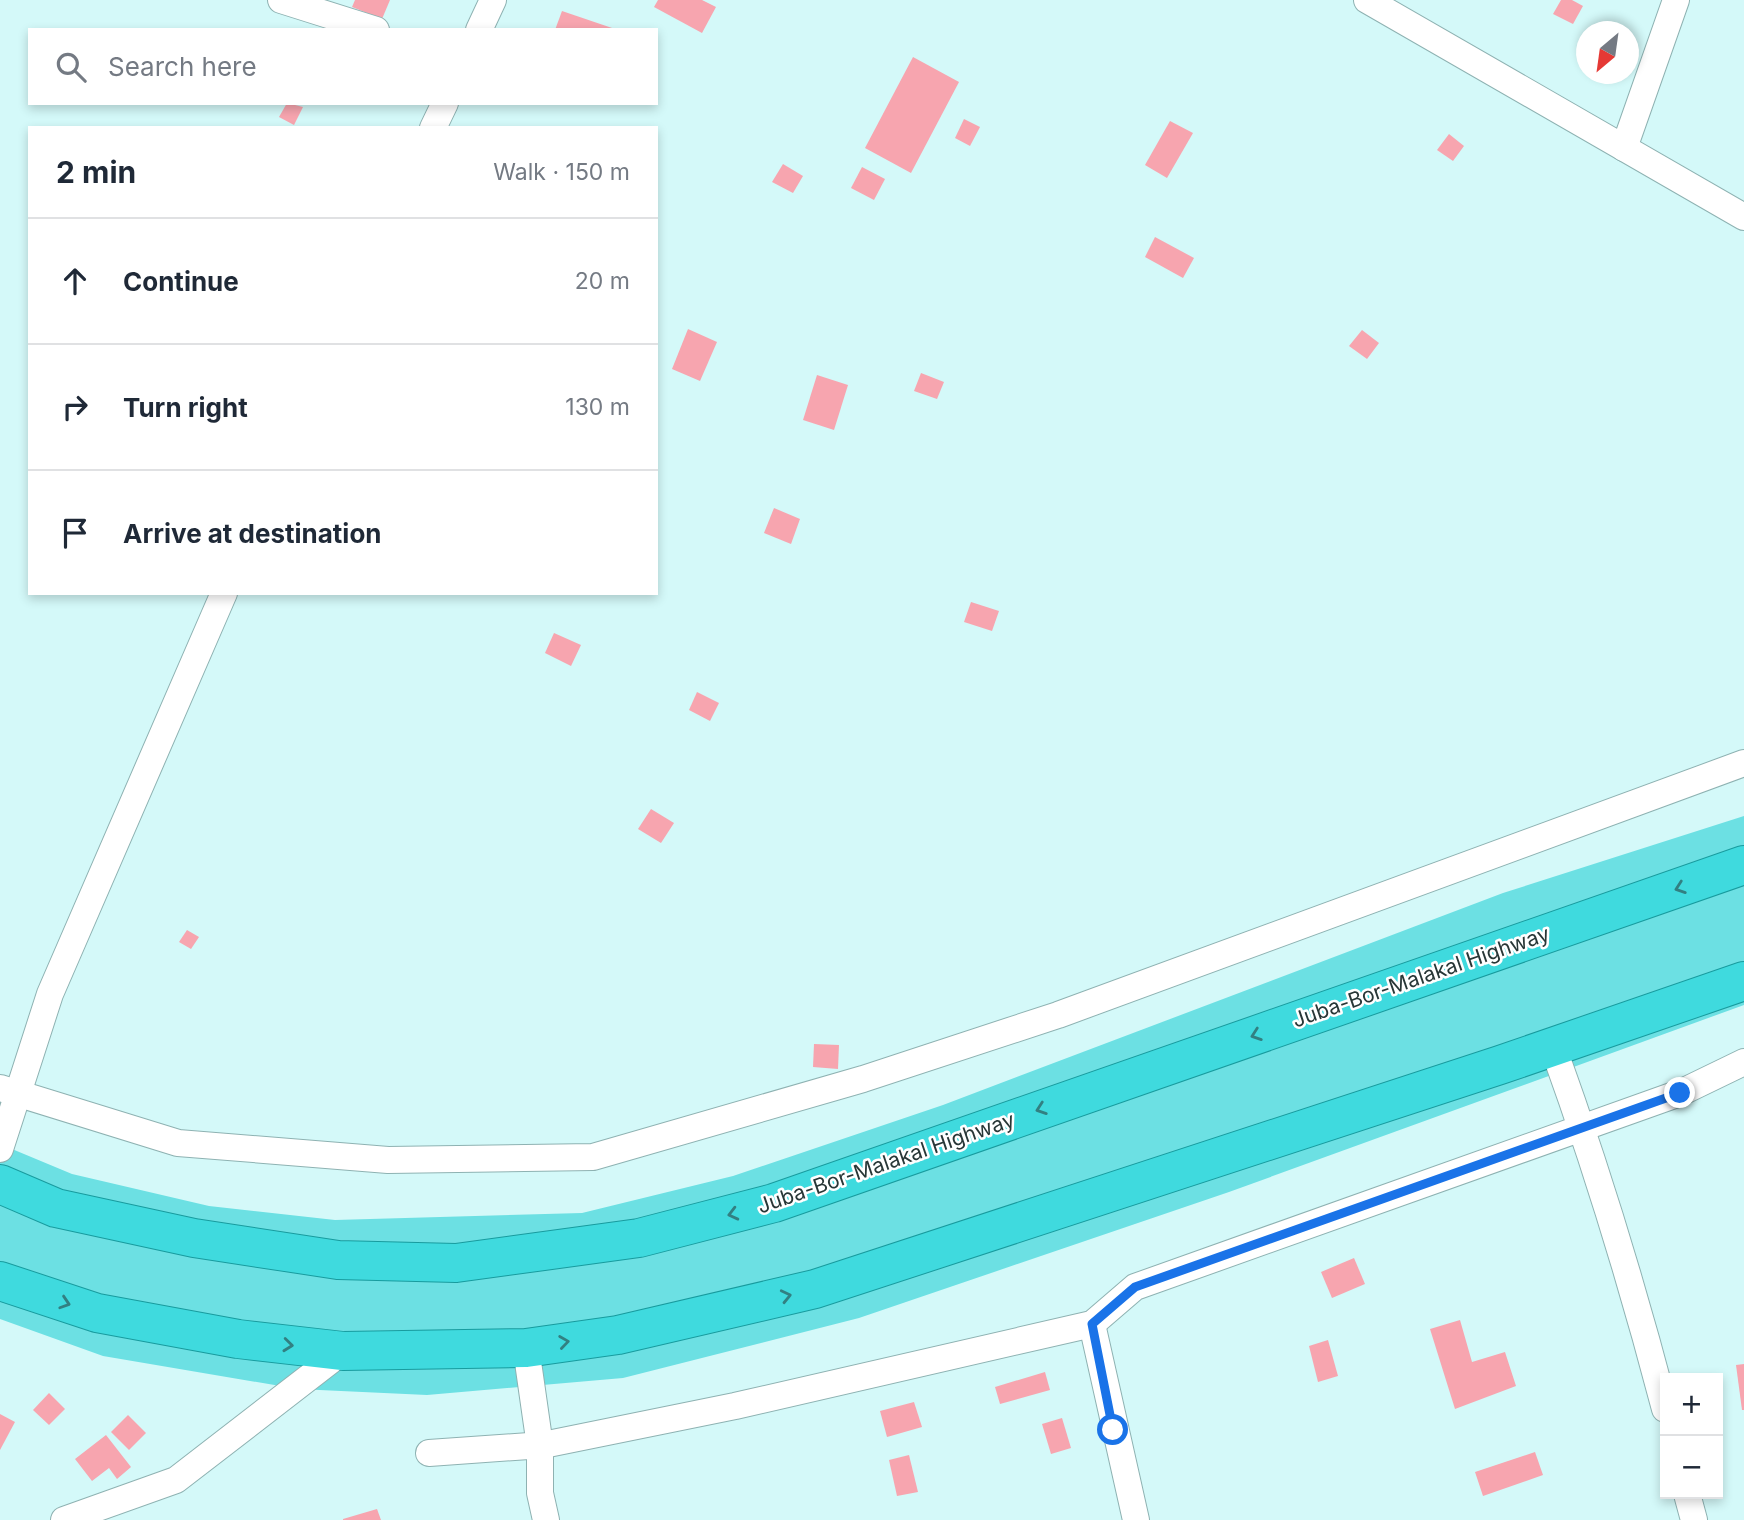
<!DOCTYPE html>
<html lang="en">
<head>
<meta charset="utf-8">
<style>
  :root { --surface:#fff; --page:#f2f2f3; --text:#1f2937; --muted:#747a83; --line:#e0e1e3 }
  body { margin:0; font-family:Inter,sans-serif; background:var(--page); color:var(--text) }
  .controls { position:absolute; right:21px; bottom:21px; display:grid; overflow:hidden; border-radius:0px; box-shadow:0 4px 10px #0003 }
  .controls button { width:63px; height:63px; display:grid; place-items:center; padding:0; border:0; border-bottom:2px solid var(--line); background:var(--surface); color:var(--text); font:35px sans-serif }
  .compass { position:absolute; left:1576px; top:21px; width:63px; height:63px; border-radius:50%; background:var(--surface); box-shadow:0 4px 10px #0003; rotate:209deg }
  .stop { position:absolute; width:21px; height:21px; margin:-16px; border:5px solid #1a73e8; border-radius:50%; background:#fff }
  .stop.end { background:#1a73e8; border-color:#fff; box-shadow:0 2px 7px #0008 }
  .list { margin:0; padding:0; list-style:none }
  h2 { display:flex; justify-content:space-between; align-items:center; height:91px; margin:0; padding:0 28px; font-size:30px }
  h2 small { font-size:23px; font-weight:400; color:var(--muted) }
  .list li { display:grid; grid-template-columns:46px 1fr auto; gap:21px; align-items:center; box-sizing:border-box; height:126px; padding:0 28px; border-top:2px solid var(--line) }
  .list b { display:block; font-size:26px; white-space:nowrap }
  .list em { font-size:23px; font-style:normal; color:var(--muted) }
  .icon { flex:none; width:38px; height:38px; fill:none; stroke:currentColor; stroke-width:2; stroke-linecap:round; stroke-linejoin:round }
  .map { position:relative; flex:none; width:1744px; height:1520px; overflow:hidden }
  .search { position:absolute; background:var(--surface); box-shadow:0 4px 10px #0003; left:28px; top:28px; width:630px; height:77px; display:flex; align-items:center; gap:18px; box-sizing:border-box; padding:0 24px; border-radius:0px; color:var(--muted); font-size:26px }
  .panel { position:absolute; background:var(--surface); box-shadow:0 4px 10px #0003; left:28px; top:126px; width:630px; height:469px; border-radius:0px }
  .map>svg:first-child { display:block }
  .green { fill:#6ce0e3 }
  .building { fill:#f7a5af }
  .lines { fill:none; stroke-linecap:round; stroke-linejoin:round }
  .minor-casing { stroke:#8eb2b2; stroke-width:28 }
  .trunk-casing { stroke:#189b9e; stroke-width:40 }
  .minor { stroke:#fff; stroke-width:26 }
  .trunk { stroke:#3fdade; stroke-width:38 }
  .oneway { stroke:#328082 }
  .route { stroke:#1a73e8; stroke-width:9 }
  .labels { text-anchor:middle; stroke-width:5; stroke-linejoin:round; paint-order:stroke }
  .street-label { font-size:21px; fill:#283737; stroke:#fff }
</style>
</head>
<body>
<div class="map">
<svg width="1744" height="1520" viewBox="0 0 1744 1520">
  <rect width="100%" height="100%" fill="#d4f9f9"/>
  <polygon class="green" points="1744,816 1744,1005 1229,1192 859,1318 623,1378 427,1395 298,1389 103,1356 0,1319 0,1144 72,1174 209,1206 335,1220 582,1213 733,1176 943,1105 1503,893"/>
  <g class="building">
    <polygon points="355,0 390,0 382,19 352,7"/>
    <polygon points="658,0 702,0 716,7 702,33 654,7"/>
    <polygon points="1561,0 1572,0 1583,6 1573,24 1553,14"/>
    <polygon points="562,11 615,29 615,30 555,30"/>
    <polygon points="913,57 959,82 911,173 865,148"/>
    <polygon points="287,103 303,107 294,125 279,117"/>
    <polygon points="964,119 980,127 970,146 955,138"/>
    <polygon points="1170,121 1193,133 1167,178 1145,165"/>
    <polygon points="1449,134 1464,146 1453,161 1437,150"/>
    <polygon points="783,164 803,176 793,193 772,182"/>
    <polygon points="862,167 885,179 874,200 851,188"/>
    <polygon points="1155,237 1194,258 1183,278 1145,257"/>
    <polygon points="688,329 717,342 700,381 672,369"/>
    <polygon points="1362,330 1379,343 1367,359 1349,346"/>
    <polygon points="921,373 944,382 937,399 914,391"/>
    <polygon points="817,375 848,385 834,430 803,420"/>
    <polygon points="774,508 800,519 791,544 764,533"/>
    <polygon points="971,602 999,611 992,631 964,622"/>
    <polygon points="554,633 581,645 571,666 545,653"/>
    <polygon points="697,692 719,703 710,721 689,710"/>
    <polygon points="651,809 674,823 661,843 638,829"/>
    <polygon points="187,930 199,937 191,949 179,942"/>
    <polygon points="814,1044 839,1045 838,1069 813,1067"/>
    <polygon points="1354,1258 1365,1284 1332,1298 1321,1272"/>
    <polygon points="1460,1320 1472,1362 1505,1352 1516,1386 1455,1409 1430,1329"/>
    <polygon points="1328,1340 1338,1376 1318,1382 1309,1346"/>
    <polygon points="1744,1364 1744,1410 1742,1410 1736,1365"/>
    <polygon points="1045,1372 1050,1390 1000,1404 995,1387"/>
    <polygon points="49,1393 65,1409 49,1425 33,1410"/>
    <polygon points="914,1402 922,1427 887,1437 880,1411"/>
    <polygon points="0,1414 15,1422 0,1450"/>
    <polygon points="128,1415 146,1433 129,1450 111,1432"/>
    <polygon points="1062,1418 1071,1448 1051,1454 1042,1424"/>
    <polygon points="106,1435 131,1467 117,1479 109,1468 92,1481 75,1459"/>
    <polygon points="1535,1452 1543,1475 1483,1496 1475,1472"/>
    <polygon points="909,1455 918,1492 897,1496 889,1460"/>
    <polygon points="377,1509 381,1520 343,1520 343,1519"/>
  </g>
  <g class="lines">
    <defs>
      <g id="minor">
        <polyline points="281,0 376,30"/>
        <polyline points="1367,0 1744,217"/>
        <polyline points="479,30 493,0"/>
        <polyline points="433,128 445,103"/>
        <polyline points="1624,148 1676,0"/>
        <path d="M1553 1047C1596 1166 1633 1287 1665 1409"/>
        <polyline points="0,1088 178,1143 388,1160 593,1157 863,1079 1058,1015 1744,763"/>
        <polyline points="0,1149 50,994 224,593"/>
        <polyline points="1092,1324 1136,1520"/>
        <polyline points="526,1348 540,1446 540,1493 546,1520"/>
        <polyline points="429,1453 543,1445 735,1406 1092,1324 1135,1287 1680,1093 1744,1062"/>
        <polyline points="1687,1494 1694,1520"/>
        <polyline points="64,1520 176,1480 343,1351"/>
      </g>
      <g id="trunk">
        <polyline points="0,1184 56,1208 194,1238 338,1260 456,1263 639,1238 774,1203 1744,865"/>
        <polyline points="0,1281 97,1313 238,1339 343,1351 526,1348 618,1335 815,1289 1500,1065 1744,981"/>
      </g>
    </defs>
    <use href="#minor" class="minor-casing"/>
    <use href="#trunk" class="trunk-casing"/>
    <use href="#minor" class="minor"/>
    <use href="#trunk" class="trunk"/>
  </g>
  <defs><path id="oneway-chevron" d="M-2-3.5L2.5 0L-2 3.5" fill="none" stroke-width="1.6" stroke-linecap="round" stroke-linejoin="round" transform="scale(1.75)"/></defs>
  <g class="oneway">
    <use href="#oneway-chevron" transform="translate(1680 888) rotate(161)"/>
    <use href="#oneway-chevron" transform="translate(1256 1035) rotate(161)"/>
    <use href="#oneway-chevron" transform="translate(1041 1109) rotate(161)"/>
    <use href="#oneway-chevron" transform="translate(733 1214) rotate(166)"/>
    <use href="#oneway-chevron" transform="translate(786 1296) rotate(-13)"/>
    <use href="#oneway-chevron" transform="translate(65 1303) rotate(18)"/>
    <use href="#oneway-chevron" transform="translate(564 1342) rotate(-8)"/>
    <use href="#oneway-chevron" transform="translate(288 1345) rotate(6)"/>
  </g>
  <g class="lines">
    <polyline class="route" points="1113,1430 1092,1324 1135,1287 1680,1093"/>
  </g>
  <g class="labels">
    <g class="street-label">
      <text transform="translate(1421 977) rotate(-19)" y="7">Juba-Bor-Malakal Highway</text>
      <text transform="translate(886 1163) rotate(-19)" y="7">Juba-Bor-Malakal Highway</text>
    </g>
  </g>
</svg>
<div class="controls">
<button>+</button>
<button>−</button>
</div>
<svg class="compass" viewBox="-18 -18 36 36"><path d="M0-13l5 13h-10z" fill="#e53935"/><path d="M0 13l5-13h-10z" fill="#747a83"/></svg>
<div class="stop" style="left:1113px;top:1430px"></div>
<div class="stop end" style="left:1680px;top:1093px"></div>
<div class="search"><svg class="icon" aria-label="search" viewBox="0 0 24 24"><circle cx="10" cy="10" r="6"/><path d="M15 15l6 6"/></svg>Search here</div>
<section class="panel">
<h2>2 min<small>Walk · 150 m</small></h2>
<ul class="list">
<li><svg class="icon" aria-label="ahead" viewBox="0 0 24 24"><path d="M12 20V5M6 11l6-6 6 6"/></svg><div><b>Continue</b></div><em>20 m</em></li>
<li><svg class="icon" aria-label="right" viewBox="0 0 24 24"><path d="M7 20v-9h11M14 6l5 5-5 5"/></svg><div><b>Turn right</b></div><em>130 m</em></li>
<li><svg class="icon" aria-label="arrive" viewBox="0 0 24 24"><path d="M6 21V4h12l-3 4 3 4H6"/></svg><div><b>Arrive at destination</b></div></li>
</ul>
</section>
</div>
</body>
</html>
